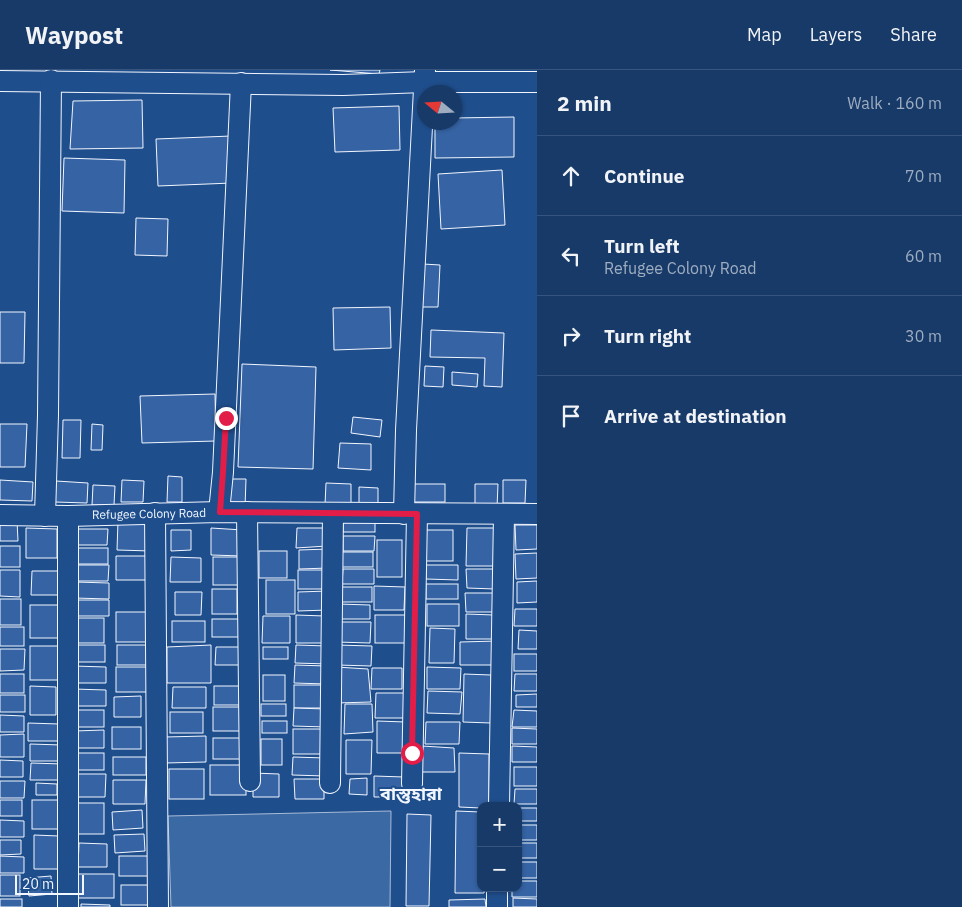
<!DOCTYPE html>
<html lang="en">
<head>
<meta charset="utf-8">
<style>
  :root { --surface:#173a69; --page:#20416f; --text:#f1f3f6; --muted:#9eadc0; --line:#36547d }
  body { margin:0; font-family:"IBM Plex Sans","Noto Sans Bengali",sans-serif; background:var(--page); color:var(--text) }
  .controls { position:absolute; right:15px; bottom:15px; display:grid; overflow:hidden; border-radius:10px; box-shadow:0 1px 4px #0004 }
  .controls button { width:45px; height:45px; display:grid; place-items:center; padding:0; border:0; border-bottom:1px solid var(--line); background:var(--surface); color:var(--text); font:25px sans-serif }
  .compass { position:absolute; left:417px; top:15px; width:45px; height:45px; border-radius:50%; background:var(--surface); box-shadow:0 1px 4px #0004; rotate:288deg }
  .scale { position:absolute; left:15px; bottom:12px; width:69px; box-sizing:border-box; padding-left:5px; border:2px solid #f2f6ff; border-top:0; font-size:14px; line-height:18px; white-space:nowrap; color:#f2f6ff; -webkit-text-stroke:4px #1f4e8c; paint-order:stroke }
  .stop { position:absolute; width:15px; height:15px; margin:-11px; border:4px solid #e11d48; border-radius:50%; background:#fff }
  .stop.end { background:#e11d48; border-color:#fff; box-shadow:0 1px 5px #0008 }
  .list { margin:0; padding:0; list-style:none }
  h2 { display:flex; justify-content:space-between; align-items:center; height:65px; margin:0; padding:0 20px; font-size:21px }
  h2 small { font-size:16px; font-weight:400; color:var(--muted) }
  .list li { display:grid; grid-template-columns:32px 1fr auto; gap:15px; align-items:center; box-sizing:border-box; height:80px; padding:0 20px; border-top:1px solid var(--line) }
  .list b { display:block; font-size:19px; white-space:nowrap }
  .list p { margin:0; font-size:16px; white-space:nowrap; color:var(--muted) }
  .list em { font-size:16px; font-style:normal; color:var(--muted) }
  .icon { flex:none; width:28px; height:28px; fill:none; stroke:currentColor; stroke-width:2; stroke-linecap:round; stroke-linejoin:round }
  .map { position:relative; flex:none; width:537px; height:837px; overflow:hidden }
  header { display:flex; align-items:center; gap:30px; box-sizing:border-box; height:70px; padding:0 25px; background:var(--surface); border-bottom:1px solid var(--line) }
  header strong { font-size:24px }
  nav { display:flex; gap:28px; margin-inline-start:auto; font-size:18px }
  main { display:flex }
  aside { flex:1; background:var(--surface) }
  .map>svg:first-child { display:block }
  .water { fill:#3b69a3; stroke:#a8bbd7 }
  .building { fill:#3563a3; stroke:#f2f6ff }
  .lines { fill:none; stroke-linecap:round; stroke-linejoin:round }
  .minor-casing { stroke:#f2f6ff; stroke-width:22 }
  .minor { stroke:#1f4e8c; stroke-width:20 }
  .route { stroke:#e11d48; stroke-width:6 }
  .labels { text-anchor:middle; stroke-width:4; stroke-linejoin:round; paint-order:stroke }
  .street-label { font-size:12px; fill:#f2f6ff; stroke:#1f4e8c }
  .district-label { font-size:18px; font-weight:bold; fill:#f2f6ff; stroke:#1f4e8c }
</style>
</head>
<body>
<header>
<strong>Waypost</strong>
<nav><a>Map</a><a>Layers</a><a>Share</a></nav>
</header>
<main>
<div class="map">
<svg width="537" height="837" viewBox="0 0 537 837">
  <rect width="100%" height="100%" fill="#1f4e8c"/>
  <polygon class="water" points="391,741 390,837 171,837 168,746"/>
  <g class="building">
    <polygon points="330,0 380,0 379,4"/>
    <polygon points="142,30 143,78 70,79 73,31"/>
    <polygon points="399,36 400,80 335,82 333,38"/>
    <polygon points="514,47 514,87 435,88 435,52 454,52 454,48"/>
    <polygon points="231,66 232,113 158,116 156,69"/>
    <polygon points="64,88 125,90 124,143 62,141"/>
    <polygon points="502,100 505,155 441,159 438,104"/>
    <polygon points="136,148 168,149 167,186 135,185"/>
    <polygon points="423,194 440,195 438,237 422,237"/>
    <polygon points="390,237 391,278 334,280 333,238"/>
    <polygon points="0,242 25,242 24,293 0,293"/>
    <polygon points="431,260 504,263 502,317 484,316 485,288 430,287"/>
    <polygon points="242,294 316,297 313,399 238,397"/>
    <polygon points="425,296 444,297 443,317 424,316"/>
    <polygon points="452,302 478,304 477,317 452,315"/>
    <polygon points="215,324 216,371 142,373 140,326"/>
    <polygon points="353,347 382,350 380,367 351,363"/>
    <polygon points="63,350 81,350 80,388 62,388"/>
    <polygon points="0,354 27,354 25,397 0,397"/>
    <polygon points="92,354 103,355 102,380 91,380"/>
    <polygon points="340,373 371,374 371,400 338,398"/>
    <polygon points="168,406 182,407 182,432 167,432"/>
    <polygon points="230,409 246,409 245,438 230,438"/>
    <polygon points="0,410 33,412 32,431 0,430"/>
    <polygon points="122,410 144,411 143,432 121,432"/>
    <polygon points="503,410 526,410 525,433 503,433"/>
    <polygon points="56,411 88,413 87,433 55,432"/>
    <polygon points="326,413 351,414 351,435 325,435"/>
    <rect x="413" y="414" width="32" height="18"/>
    <polygon points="475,414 498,414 497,438 475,438"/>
    <polygon points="93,415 115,416 114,435 92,435"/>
    <polygon points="359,417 378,418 378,435 359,435"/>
    <rect x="343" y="448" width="32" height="14"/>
    <polygon points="0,450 17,450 18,471 0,471"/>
    <polygon points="118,451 151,451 151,481 117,480"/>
    <polygon points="515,455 537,455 537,479 516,480"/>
    <polygon points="26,458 57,459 57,488 26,488"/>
    <polygon points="211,458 243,460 243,486 211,485"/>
    <polygon points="297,458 327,458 327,476 296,478"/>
    <polygon points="467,458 497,458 496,496 466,496"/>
    <polygon points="74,459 108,459 107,475 73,475"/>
    <polygon points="171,460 191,460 191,480 171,481"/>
    <rect x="425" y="460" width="28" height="31"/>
    <polygon points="343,466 375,466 374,481 343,481"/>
    <rect x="377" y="470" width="25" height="37"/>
    <rect x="0" y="476" width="20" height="21"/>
    <rect x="74" y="478" width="34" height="16"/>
    <polygon points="329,479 329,498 299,499 299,480"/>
    <rect x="259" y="481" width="28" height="27"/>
    <rect x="341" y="482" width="32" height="15"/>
    <polygon points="537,483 537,508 516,509 515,484"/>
    <polygon points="116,486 152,486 151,510 116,510"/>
    <polygon points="171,487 201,488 201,512 170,512"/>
    <rect x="213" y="487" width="27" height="28"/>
    <polygon points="75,495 109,495 108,511 74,511"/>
    <polygon points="426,495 458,495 458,510 426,509"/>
    <polygon points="343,499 374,499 374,514 342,514"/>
    <polygon points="466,499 494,499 495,519 467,518"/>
    <polygon points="0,500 20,500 20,527 0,526"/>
    <rect x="298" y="500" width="30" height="19"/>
    <polygon points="32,501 59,501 59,525 31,525"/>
    <rect x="266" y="510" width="29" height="34"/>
    <polygon points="537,511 537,532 517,533 517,512"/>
    <polygon points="75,512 109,513 109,529 74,528"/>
    <rect x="426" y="514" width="32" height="15"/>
    <polygon points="374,516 405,517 404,540 374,540"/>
    <rect x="340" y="517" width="32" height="15"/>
    <rect x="212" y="519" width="25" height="25"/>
    <polygon points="328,521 328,540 298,541 298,522"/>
    <polygon points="175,522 202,522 201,545 175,545"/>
    <polygon points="465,523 493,523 494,542 466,542"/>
    <rect x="0" y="529" width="21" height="26"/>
    <polygon points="76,530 109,530 109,546 75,546"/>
    <polygon points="338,534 370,535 370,549 338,549"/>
    <rect x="427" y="534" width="32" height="22"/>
    <rect x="30" y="535" width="29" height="33"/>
    <polygon points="515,539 537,539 537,556 514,556"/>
    <rect x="116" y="542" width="34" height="30"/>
    <polygon points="466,544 494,545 494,569 466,569"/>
    <polygon points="296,545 325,546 325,573 296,573"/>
    <rect x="375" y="545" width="31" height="28"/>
    <polygon points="263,546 290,546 290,573 262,573"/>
    <rect x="74" y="548" width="30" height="25"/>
    <rect x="212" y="549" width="28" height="18"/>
    <rect x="172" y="551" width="33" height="21"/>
    <polygon points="337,552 371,552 370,573 336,572"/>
    <rect x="0" y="557" width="24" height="19"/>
    <polygon points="430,558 455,559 454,593 429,593"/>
    <polygon points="519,560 537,561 537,579 518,579"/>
    <polygon points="497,571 498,595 460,595 460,572"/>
    <rect x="76" y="575" width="29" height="17"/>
    <rect x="117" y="575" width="36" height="20"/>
    <polygon points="211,575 211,613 167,613 167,577"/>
    <polygon points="296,575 328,576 328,594 295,593"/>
    <polygon points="337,575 372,576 371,596 337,595"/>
    <rect x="30" y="576" width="29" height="34"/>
    <polygon points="216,577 243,577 243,595 215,595"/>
    <rect x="263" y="577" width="25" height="12"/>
    <polygon points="0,579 25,579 24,600 0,601"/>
    <rect x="514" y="584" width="23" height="17"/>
    <polygon points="295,595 327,596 327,614 294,613"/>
    <polygon points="74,596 106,597 106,613 74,613"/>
    <rect x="116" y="597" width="35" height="25"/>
    <polygon points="336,597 368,599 371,632 336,633"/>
    <polygon points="427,597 461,598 460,619 427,619"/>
    <polygon points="372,598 402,598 402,619 371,619"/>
    <rect x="0" y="604" width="24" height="19"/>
    <polygon points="464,604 491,605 491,653 463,652"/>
    <polygon points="515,604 537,604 537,621 514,621"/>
    <rect x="263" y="605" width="22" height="26"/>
    <rect x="294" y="615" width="32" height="23"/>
    <polygon points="30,616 56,617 56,645 30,645"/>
    <rect x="214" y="616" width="27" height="19"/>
    <polygon points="173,617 206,617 206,638 172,638"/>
    <polygon points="74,619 106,620 106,636 74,636"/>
    <polygon points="428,621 462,622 460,644 427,643"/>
    <polygon points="376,623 404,623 404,648 375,648"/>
    <polygon points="537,624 537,637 516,637 516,625"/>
    <rect x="0" y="625" width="25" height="17"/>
    <polygon points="141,626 141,647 114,647 114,627"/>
    <rect x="261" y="634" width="25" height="12"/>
    <polygon points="345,634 372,634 373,662 344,664"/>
    <rect x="213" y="637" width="32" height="24"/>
    <polygon points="294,638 326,639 326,657 293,656"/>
    <rect x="75" y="640" width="29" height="17"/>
    <polygon points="514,640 537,641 537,657 512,657"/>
    <rect x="170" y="642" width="33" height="21"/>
    <polygon points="0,645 24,646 24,662 0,662"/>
    <rect x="262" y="651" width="25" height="12"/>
    <polygon points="377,651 406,652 405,683 377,683"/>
    <polygon points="426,652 460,652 459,674 425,674"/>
    <polygon points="28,653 59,654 59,671 28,671"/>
    <rect x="112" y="657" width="29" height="22"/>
    <polygon points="512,658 537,659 537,674 512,674"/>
    <rect x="293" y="659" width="32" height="25"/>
    <polygon points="104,660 104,678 74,678 74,661"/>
    <polygon points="24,664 24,687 0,687 0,665"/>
    <polygon points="206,666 206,692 165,693 165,667"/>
    <rect x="213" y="668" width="33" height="21"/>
    <rect x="261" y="669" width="21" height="26"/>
    <polygon points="346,670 372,670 371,704 346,704"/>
    <polygon points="30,674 62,675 62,691 30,691"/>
    <polygon points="422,676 454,678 455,702 422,702"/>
    <polygon points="512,676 537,677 537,692 512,692"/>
    <rect x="75" y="683" width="29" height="17"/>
    <polygon points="459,683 489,684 489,736 481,736 481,738 459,737"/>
    <rect x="113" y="687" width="33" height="18"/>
    <polygon points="293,687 326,688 325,706 292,705"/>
    <polygon points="0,690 23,691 23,707 0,707"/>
    <polygon points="31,693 63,694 63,710 30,710"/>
    <rect x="210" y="695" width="36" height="30"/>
    <rect x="514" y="697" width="23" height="19"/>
    <rect x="169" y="699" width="35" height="30"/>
    <polygon points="253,703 279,704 279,727 253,727"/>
    <polygon points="76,704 106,704 105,727 76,727"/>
    <polygon points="374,706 404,707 404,727 374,727"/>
    <polygon points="367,708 367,725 349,724 350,709"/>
    <polygon points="294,709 324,709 324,729 295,729"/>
    <polygon points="113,710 146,710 145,734 113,734"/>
    <polygon points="0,711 25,711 24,728 0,728"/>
    <polygon points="36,713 57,714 57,725 36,725"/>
    <polygon points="515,719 537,719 537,734 514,734"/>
    <rect x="0" y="730" width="22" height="16"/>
    <rect x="32" y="730" width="28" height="29"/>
    <rect x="78" y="733" width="26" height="31"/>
    <rect x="518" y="738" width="19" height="13"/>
    <polygon points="142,740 143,758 113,760 112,742"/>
    <polygon points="456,741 481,742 481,818 485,818 484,823 455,823"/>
    <polygon points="407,744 431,745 429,836 406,836"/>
    <polygon points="0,750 24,751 24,767 0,767"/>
    <rect x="518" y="755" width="19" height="15"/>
    <polygon points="144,764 145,781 115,783 114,765"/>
    <polygon points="34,765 59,766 59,799 34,799"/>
    <polygon points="0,770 21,770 21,784 0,785"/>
    <polygon points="79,773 107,774 107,797 78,797"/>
    <rect x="518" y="773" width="19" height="15"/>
    <polygon points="0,786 24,787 24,803 0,803"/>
    <rect x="119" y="786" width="29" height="20"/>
    <rect x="518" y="792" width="19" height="16"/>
    <rect x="77" y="804" width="37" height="24"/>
    <rect x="0" y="805" width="20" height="21"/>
    <polygon points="51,806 52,824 29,826 27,808"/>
    <polygon points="518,811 537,811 537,827 512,827 512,818 518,818"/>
    <rect x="121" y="815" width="29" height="20"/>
    <polygon points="513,828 537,829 537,837 513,837"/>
    <rect x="0" y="829" width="22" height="8"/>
    <polygon points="485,829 486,837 449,837 449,830"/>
    <polygon points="81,834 110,835 110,837 81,837"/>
  </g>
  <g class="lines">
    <defs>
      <g id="minor">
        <polyline points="0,11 343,15 424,12 537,12"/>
        <polyline points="219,442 223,402 241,13"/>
        <polyline points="247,442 250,711"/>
        <polyline points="155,443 158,837"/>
        <polyline points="404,444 406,360 425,0"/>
        <polyline points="0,445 68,446 219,442 537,444"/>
        <polyline points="45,446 48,345 51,10"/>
        <polyline points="68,446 68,837"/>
        <polyline points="330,713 333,443"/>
        <polyline points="412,714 417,444"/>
        <polyline points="499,736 504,445"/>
        <polyline points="497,837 497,818"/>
      </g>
    </defs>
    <use href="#minor" class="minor-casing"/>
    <use href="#minor" class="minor"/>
  </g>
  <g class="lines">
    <polyline class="route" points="226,348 223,402 220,442 417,444 412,683"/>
  </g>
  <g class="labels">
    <g class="street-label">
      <text transform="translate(149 444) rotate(-1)" y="4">Refugee Colony Road</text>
    </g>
    <g class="district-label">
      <text x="411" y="730">বাস্তুহারা</text>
    </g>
  </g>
</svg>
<div class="controls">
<button>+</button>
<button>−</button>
</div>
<svg class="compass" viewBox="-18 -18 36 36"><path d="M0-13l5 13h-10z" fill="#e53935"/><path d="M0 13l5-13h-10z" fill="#9eadc0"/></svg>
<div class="scale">20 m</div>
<div class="stop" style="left:412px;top:683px"></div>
<div class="stop end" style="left:226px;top:348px"></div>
</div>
<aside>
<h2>2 min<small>Walk · 160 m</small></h2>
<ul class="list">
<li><svg class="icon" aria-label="ahead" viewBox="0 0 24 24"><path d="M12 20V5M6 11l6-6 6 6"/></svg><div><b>Continue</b></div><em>70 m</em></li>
<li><svg class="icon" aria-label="left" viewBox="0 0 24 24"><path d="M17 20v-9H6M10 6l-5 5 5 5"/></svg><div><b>Turn left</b><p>Refugee Colony Road</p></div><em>60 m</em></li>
<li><svg class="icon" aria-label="right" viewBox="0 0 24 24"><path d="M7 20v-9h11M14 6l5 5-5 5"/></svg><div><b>Turn right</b></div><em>30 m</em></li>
<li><svg class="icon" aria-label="arrive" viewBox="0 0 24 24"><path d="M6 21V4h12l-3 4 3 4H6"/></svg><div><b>Arrive at destination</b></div></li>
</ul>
</aside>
</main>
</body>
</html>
